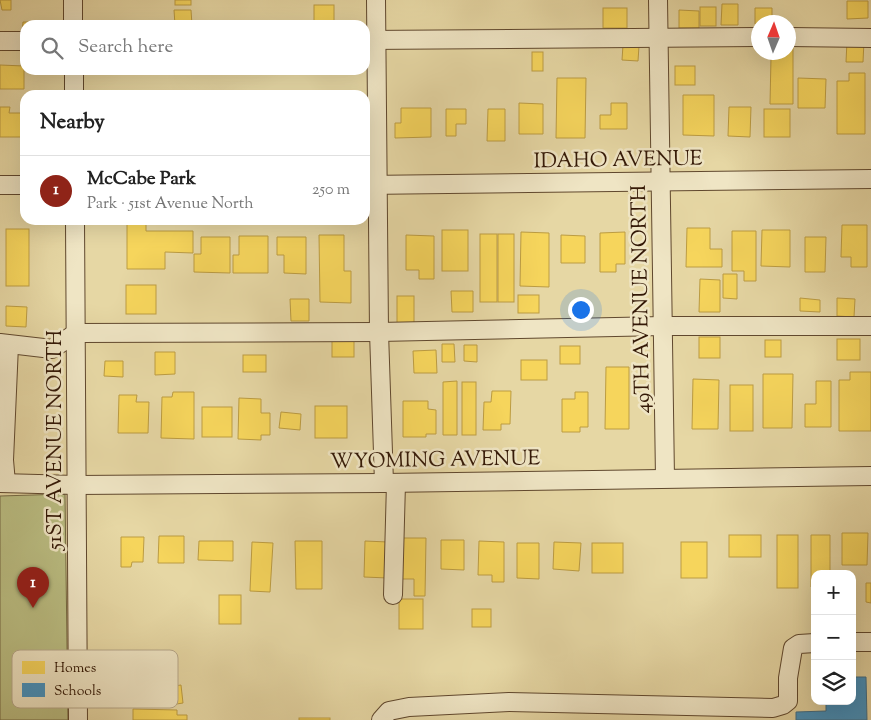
<!DOCTYPE html>
<html lang="en">
<head>
<meta charset="utf-8">
<style>
  :root { --surface:#fff; --page:#f2f2f2; --text:#222; --muted:#767676; --line:#e0e0e0; --accent:#8f2418 }
  body { margin:0; font-family:"Sorts Mill Goudy",serif; background:var(--page); color:var(--text) }
  .controls { position:absolute; right:15px; bottom:15px; display:grid; overflow:hidden; border-radius:10px; box-shadow:0 5px 20px #0002 }
  .controls button { width:45px; height:45px; display:grid; place-items:center; padding:0; border:0; border-bottom:1px solid var(--line); background:var(--surface); color:var(--text); font:25px sans-serif }
  .compass { position:absolute; left:751px; top:15px; width:45px; height:45px; border-radius:50%; background:var(--surface); box-shadow:0 5px 20px #0002; rotate:2deg }
  .you { position:absolute; left:580px; top:309px; width:18px; height:18px; margin:-12px; border:4px solid #fff; border-radius:50%; background:#1a73e8; box-shadow:0 0 0 8px #1a73e833 }
  .badge { display:grid; place-items:center; width:32px; height:32px; border-radius:50%; background:var(--accent); color:#fff; font-size:16px; font-weight:700 }
  .pin { position:absolute; translate:-50% -41px; filter:drop-shadow(0 1px 2px #0008) }
  .pin::after { content:''; position:absolute; top:26px; width:18px; height:15px; background:inherit; clip-path:polygon(0 0,100% 0,50% 100%) }
  .list { margin:0; padding:0; list-style:none }
  h2 { display:flex; justify-content:space-between; align-items:center; height:65px; margin:0; padding:0 20px; font-size:21px }
  h2 small { font-size:16px; font-weight:400; color:var(--muted) }
  .list li { display:grid; grid-template-columns:32px 1fr auto; gap:15px; align-items:center; box-sizing:border-box; height:70px; padding:0 20px; border-top:1px solid var(--line) }
  .list b { display:block; font-size:19px; white-space:nowrap }
  .list p { margin:0; font-size:16px; white-space:nowrap; color:var(--muted) }
  .list em { font-size:16px; font-style:normal; color:var(--muted) }
  .icon { flex:none; width:28px; height:28px; fill:none; stroke:currentColor; stroke-width:2; stroke-linecap:round; stroke-linejoin:round }
  .map { position:relative; flex:none; width:871px; height:720px; overflow:hidden }
  .search { position:absolute; background:var(--surface); box-shadow:0 5px 20px #0002; left:20px; top:20px; width:350px; height:55px; display:flex; align-items:center; gap:12px; box-sizing:border-box; padding:0 18px; border-radius:15px; color:var(--muted); font-size:19px }
  .panel { position:absolute; background:var(--surface); box-shadow:0 5px 20px #0002; left:20px; top:90px; width:350px; height:135px; border-radius:15px }
  .map>svg:first-child { display:block }
  .green { fill:#babd82; stroke:#766a44 }
  .homes { fill:#f6d55c; stroke:#bc9c42 }
  .schools { fill:#4393c3; stroke:#3e6e8a }
  .lines { fill:none; stroke-linecap:round; stroke-linejoin:round }
  .minor-casing { stroke:#60482e; stroke-width:20 }
  .minor { stroke:#efe5c4; stroke-width:18 }
  .labels { text-anchor:middle; stroke-width:5; stroke-linejoin:round; paint-order:stroke }
  .street-label { font-size:21px; fill:#331806; stroke:#efe5c4 }
  .key { fill:#efe5c4; stroke:#b7a88b; stroke-width:1 }
  .key-label { font-size:14px; fill:#331806 }
</style>
</head>
<body>
<div class="map">
<svg width="871" height="720" viewBox="0 0 871 720">
  <rect width="100%" height="100%" fill="#e6d7a4"/>
  <filter id="stains"><feTurbulence type="fractalNoise" baseFrequency=".004" numOctaves="4"/><feColorMatrix values="0 0 0 0 .2 0 0 0 0 .09 0 0 0 0 .02 0 0 0 .5 -.17"/></filter>
  <radialGradient id="worn" r=".72"><stop offset=".6" stop-color="#630" stop-opacity="0"/><stop offset="1" stop-color="#630" stop-opacity=".3"/></radialGradient>
  <polygon class="green" points="65,494 68,720 0,720 0,496"/>
  <g class="homes">
    <polygon points="0,0 11,0 11,10 2,10"/>
    <rect x="175" y="0" width="16" height="5"/>
    <polygon points="847,1 868,1 868,18 847,19"/>
    <polygon points="722,4 738,4 738,25 721,25"/>
    <rect x="314" y="5" width="20" height="20"/>
    <rect x="700" y="7" width="16" height="19"/>
    <rect x="603" y="8" width="24" height="20"/>
    <polygon points="755,8 772,8 772,22 758,22 758,24 755,24"/>
    <polygon points="174,10 191,10 192,25 175,25"/>
    <polygon points="679,10 699,11 699,28 679,28"/>
    <polygon points="23,22 38,22 38,25 25,25 25,33 22,33"/>
    <polygon points="788,41 793,41 793,104 770,104 771,58 776,58 776,52 788,52"/>
    <polygon points="847,41 864,41 863,62 846,62"/>
    <polygon points="623,45 639,46 638,61 622,60"/>
    <rect x="532" y="52" width="11" height="19"/>
    <polygon points="0,65 24,66 24,89 0,89"/>
    <rect x="675" y="66" width="20" height="19"/>
    <polygon points="849,73 865,73 865,134 837,134 837,81 849,81"/>
    <polygon points="557,78 586,78 585,138 556,138"/>
    <polygon points="798,78 826,79 825,108 798,108"/>
    <polygon points="683,95 714,95 714,136 683,135"/>
    <polygon points="519,103 543,104 543,134 519,134"/>
    <polygon points="611,103 627,103 627,129 600,129 600,115 611,115"/>
    <polygon points="0,107 10,107 9,113 24,113 24,137 0,137"/>
    <polygon points="729,107 751,107 750,137 728,136"/>
    <polygon points="401,108 431,108 431,137 395,138 395,123 401,123"/>
    <polygon points="446,109 466,109 466,124 456,124 456,136 446,136"/>
    <polygon points="488,109 505,109 505,141 487,141"/>
    <rect x="764" y="109" width="26" height="28"/>
    <polygon points="127,223 146,223 146,231 193,231 193,253 165,252 165,269 127,269"/>
    <polygon points="842,225 867,225 867,267 851,267 851,257 841,257"/>
    <polygon points="687,228 710,228 710,249 722,249 722,267 686,267"/>
    <rect x="6" y="229" width="23" height="57"/>
    <rect x="442" y="230" width="26" height="41"/>
    <polygon points="762,230 790,230 790,267 761,266"/>
    <polygon points="732,231 756,231 756,281 744,281 744,271 732,271"/>
    <polygon points="521,232 549,233 549,287 520,286"/>
    <polygon points="625,232 625,264 616,264 616,272 600,272 600,233"/>
    <rect x="480" y="234" width="17" height="68"/>
    <rect x="498" y="234" width="16" height="68"/>
    <polygon points="319,235 344,235 344,271 351,271 351,303 320,302"/>
    <polygon points="406,235 434,236 434,279 419,279 419,270 406,270"/>
    <polygon points="561,235 585,236 585,263 561,263"/>
    <polygon points="239,236 268,236 268,273 233,273 233,255 239,255"/>
    <polygon points="201,237 230,237 230,273 194,272 194,254 201,254"/>
    <polygon points="277,237 306,237 306,274 284,273 284,255 277,255"/>
    <polygon points="805,237 826,237 825,272 805,272"/>
    <polygon points="723,274 737,274 737,299 723,298"/>
    <polygon points="700,279 720,280 720,312 699,312"/>
    <rect x="126" y="285" width="30" height="29"/>
    <polygon points="451,291 473,291 473,312 452,312"/>
    <rect x="518" y="295" width="21" height="18"/>
    <rect x="397" y="296" width="17" height="28"/>
    <polygon points="800,298 820,300 820,312 800,311"/>
    <polygon points="837,298 855,299 854,317 837,316"/>
    <polygon points="290,299 309,299 309,321 291,321"/>
    <polygon points="6,306 27,307 26,327 6,326"/>
    <rect x="332" y="337" width="22" height="20"/>
    <rect x="699" y="337" width="21" height="21"/>
    <rect x="837" y="339" width="23" height="21"/>
    <rect x="765" y="340" width="16" height="17"/>
    <polygon points="442,344 454,344 455,362 442,362"/>
    <polygon points="464,345 477,345 477,362 464,361"/>
    <rect x="560" y="346" width="20" height="18"/>
    <polygon points="436,350 437,373 414,373 413,351"/>
    <polygon points="155,352 175,352 175,374 155,375"/>
    <rect x="243" y="355" width="23" height="17"/>
    <rect x="521" y="360" width="26" height="20"/>
    <polygon points="105,361 123,361 123,377 104,376"/>
    <polygon points="606,367 629,367 629,429 605,429"/>
    <polygon points="850,372 871,372 871,431 839,431 839,380 850,380"/>
    <polygon points="763,374 793,374 792,428 763,428"/>
    <polygon points="693,379 719,380 718,429 692,429"/>
    <polygon points="457,381 457,435 443,435 443,382"/>
    <polygon points="816,381 831,381 831,427 805,427 805,404 816,404"/>
    <rect x="462" y="382" width="14" height="53"/>
    <rect x="730" y="385" width="23" height="46"/>
    <polygon points="492,391 511,391 510,424 501,424 501,430 483,430 484,402 491,402"/>
    <polygon points="173,392 194,392 194,439 161,438 162,397 172,397"/>
    <polygon points="575,392 588,392 588,427 580,427 580,432 562,432 562,399 575,399"/>
    <polygon points="119,395 137,395 136,402 149,402 148,433 118,433"/>
    <polygon points="239,398 261,399 261,413 270,413 270,435 261,435 261,440 238,439"/>
    <polygon points="403,401 428,401 428,409 436,410 436,434 426,434 426,437 403,437"/>
    <rect x="315" y="406" width="32" height="32"/>
    <rect x="202" y="407" width="30" height="30"/>
    <polygon points="281,412 301,414 300,430 279,428"/>
    <polygon points="842,533 868,533 867,565 842,565"/>
    <rect x="729" y="535" width="32" height="22"/>
    <rect x="777" y="535" width="21" height="53"/>
    <polygon points="811,535 830,535 830,574 815,574 815,587 811,587"/>
    <polygon points="159,536 184,536 184,563 158,563"/>
    <polygon points="121,537 144,537 143,562 132,562 131,567 121,567"/>
    <polygon points="402,538 426,538 425,596 414,596 414,579 401,579"/>
    <polygon points="441,540 464,540 464,570 441,569"/>
    <polygon points="199,541 233,541 233,561 198,560"/>
    <polygon points="295,541 322,541 322,589 296,589"/>
    <polygon points="365,541 388,542 388,578 364,577"/>
    <polygon points="479,541 504,542 504,582 492,582 492,575 478,575"/>
    <polygon points="252,542 273,543 270,592 250,591"/>
    <polygon points="554,542 581,543 579,571 553,569"/>
    <rect x="681" y="542" width="26" height="36"/>
    <polygon points="517,543 539,543 539,579 517,578"/>
    <rect x="592" y="543" width="31" height="30"/>
    <polygon points="866,583 871,583 871,603 866,602"/>
    <rect x="219" y="595" width="22" height="29"/>
    <rect x="399" y="599" width="24" height="30"/>
    <rect x="472" y="609" width="19" height="18"/>
    <polygon points="181,685 183,703 170,705 167,687"/>
    <polygon points="133,709 177,710 177,715 187,715 187,720 133,720"/>
    <rect x="299" y="718" width="31" height="2"/>
  </g>
  <polygon class="schools" points="852,677 866,677 867,720 796,720 796,712 826,711 826,701 852,701"/>
  <g class="lines">
    <defs>
      <g id="minor">
        <polyline points="73,0 73,25"/>
        <polyline points="376,0 379,332 384,483"/>
        <polyline points="658,0 665,478"/>
        <polyline points="788,37 871,38"/>
        <polyline points="365,40 758,37"/>
        <polyline points="0,41 25,41"/>
        <polyline points="74,70 74,95"/>
        <polyline points="0,185 25,185"/>
        <polyline points="365,185 871,179"/>
        <polyline points="75,220 78,720"/>
        <polyline points="0,343 52,349 76,333 379,332 663,326 871,326"/>
        <polyline points="0,483 76,485 384,483 871,476"/>
        <polyline points="6,483 4,460 9,345"/>
        <polyline points="393,595 396,483"/>
        <polyline points="852,642 871,642"/>
        <polyline points="381,720 389,711 409,707 509,702 773,708 783,705 788,701 788,678 793,648 799,644 815,643"/>
      </g>
    </defs>
    <use href="#minor" class="minor-casing"/>
    <use href="#minor" class="minor"/>
  </g>
  <g class="labels">
    <g class="street-label">
      <text transform="translate(618 159) rotate(-1)" y="7">IDAHO AVENUE</text>
      <text transform="translate(640 299) rotate(-91)" y="7">49TH AVENUE NORTH</text>
      <text transform="translate(54 440) rotate(-90)" y="7">51ST AVENUE NORTH</text>
      <text transform="translate(435 459) rotate(-1)" y="7">WYOMING AVENUE</text>
    </g>
  </g>
  <rect x="12" y="650" width="166" height="58" rx="8" class="key"/>
  <rect x="22" y="661" width="23" height="13" fill="#f6d55c"/>
  <rect x="22" y="683" width="23" height="14" fill="#4393c3"/>
  <g class="key-label">
    <text x="54" y="672">Homes</text>
    <text x="54" y="695">Schools</text>
  </g>
  <rect width="100%" height="100%" filter="url(#stains)"/>
  <rect width="100%" height="100%" fill="url(#worn)"/>
</svg>
<div class="controls">
<button>+</button>
<button>−</button>
<button><svg class="icon" aria-label="layers" viewBox="0 0 24 24"><path d="M12 4l9 5-9 5-9-5zM3 14l9 5 9-5"/></svg></button>
</div>
<svg class="compass" viewBox="-18 -18 36 36"><path d="M0-13l5 13h-10z" fill="#e53935"/><path d="M0 13l5-13h-10z" fill="#767676"/></svg>
<div class="you"></div>
<div class="pin badge" style="left:33px;top:608px">1</div>
<div class="search"><svg class="icon" aria-label="search" viewBox="0 0 24 24"><circle cx="10" cy="10" r="6"/><path d="M15 15l6 6"/></svg>Search here</div>
<section class="panel">
<h2>Nearby<small></small></h2>
<ul class="list">
<li><span class="badge">1</span><div><b>McCabe Park</b><p>Park · 51st Avenue North</p></div><em>250 m</em></li>
</ul>
</section>
</div>
</body>
</html>
